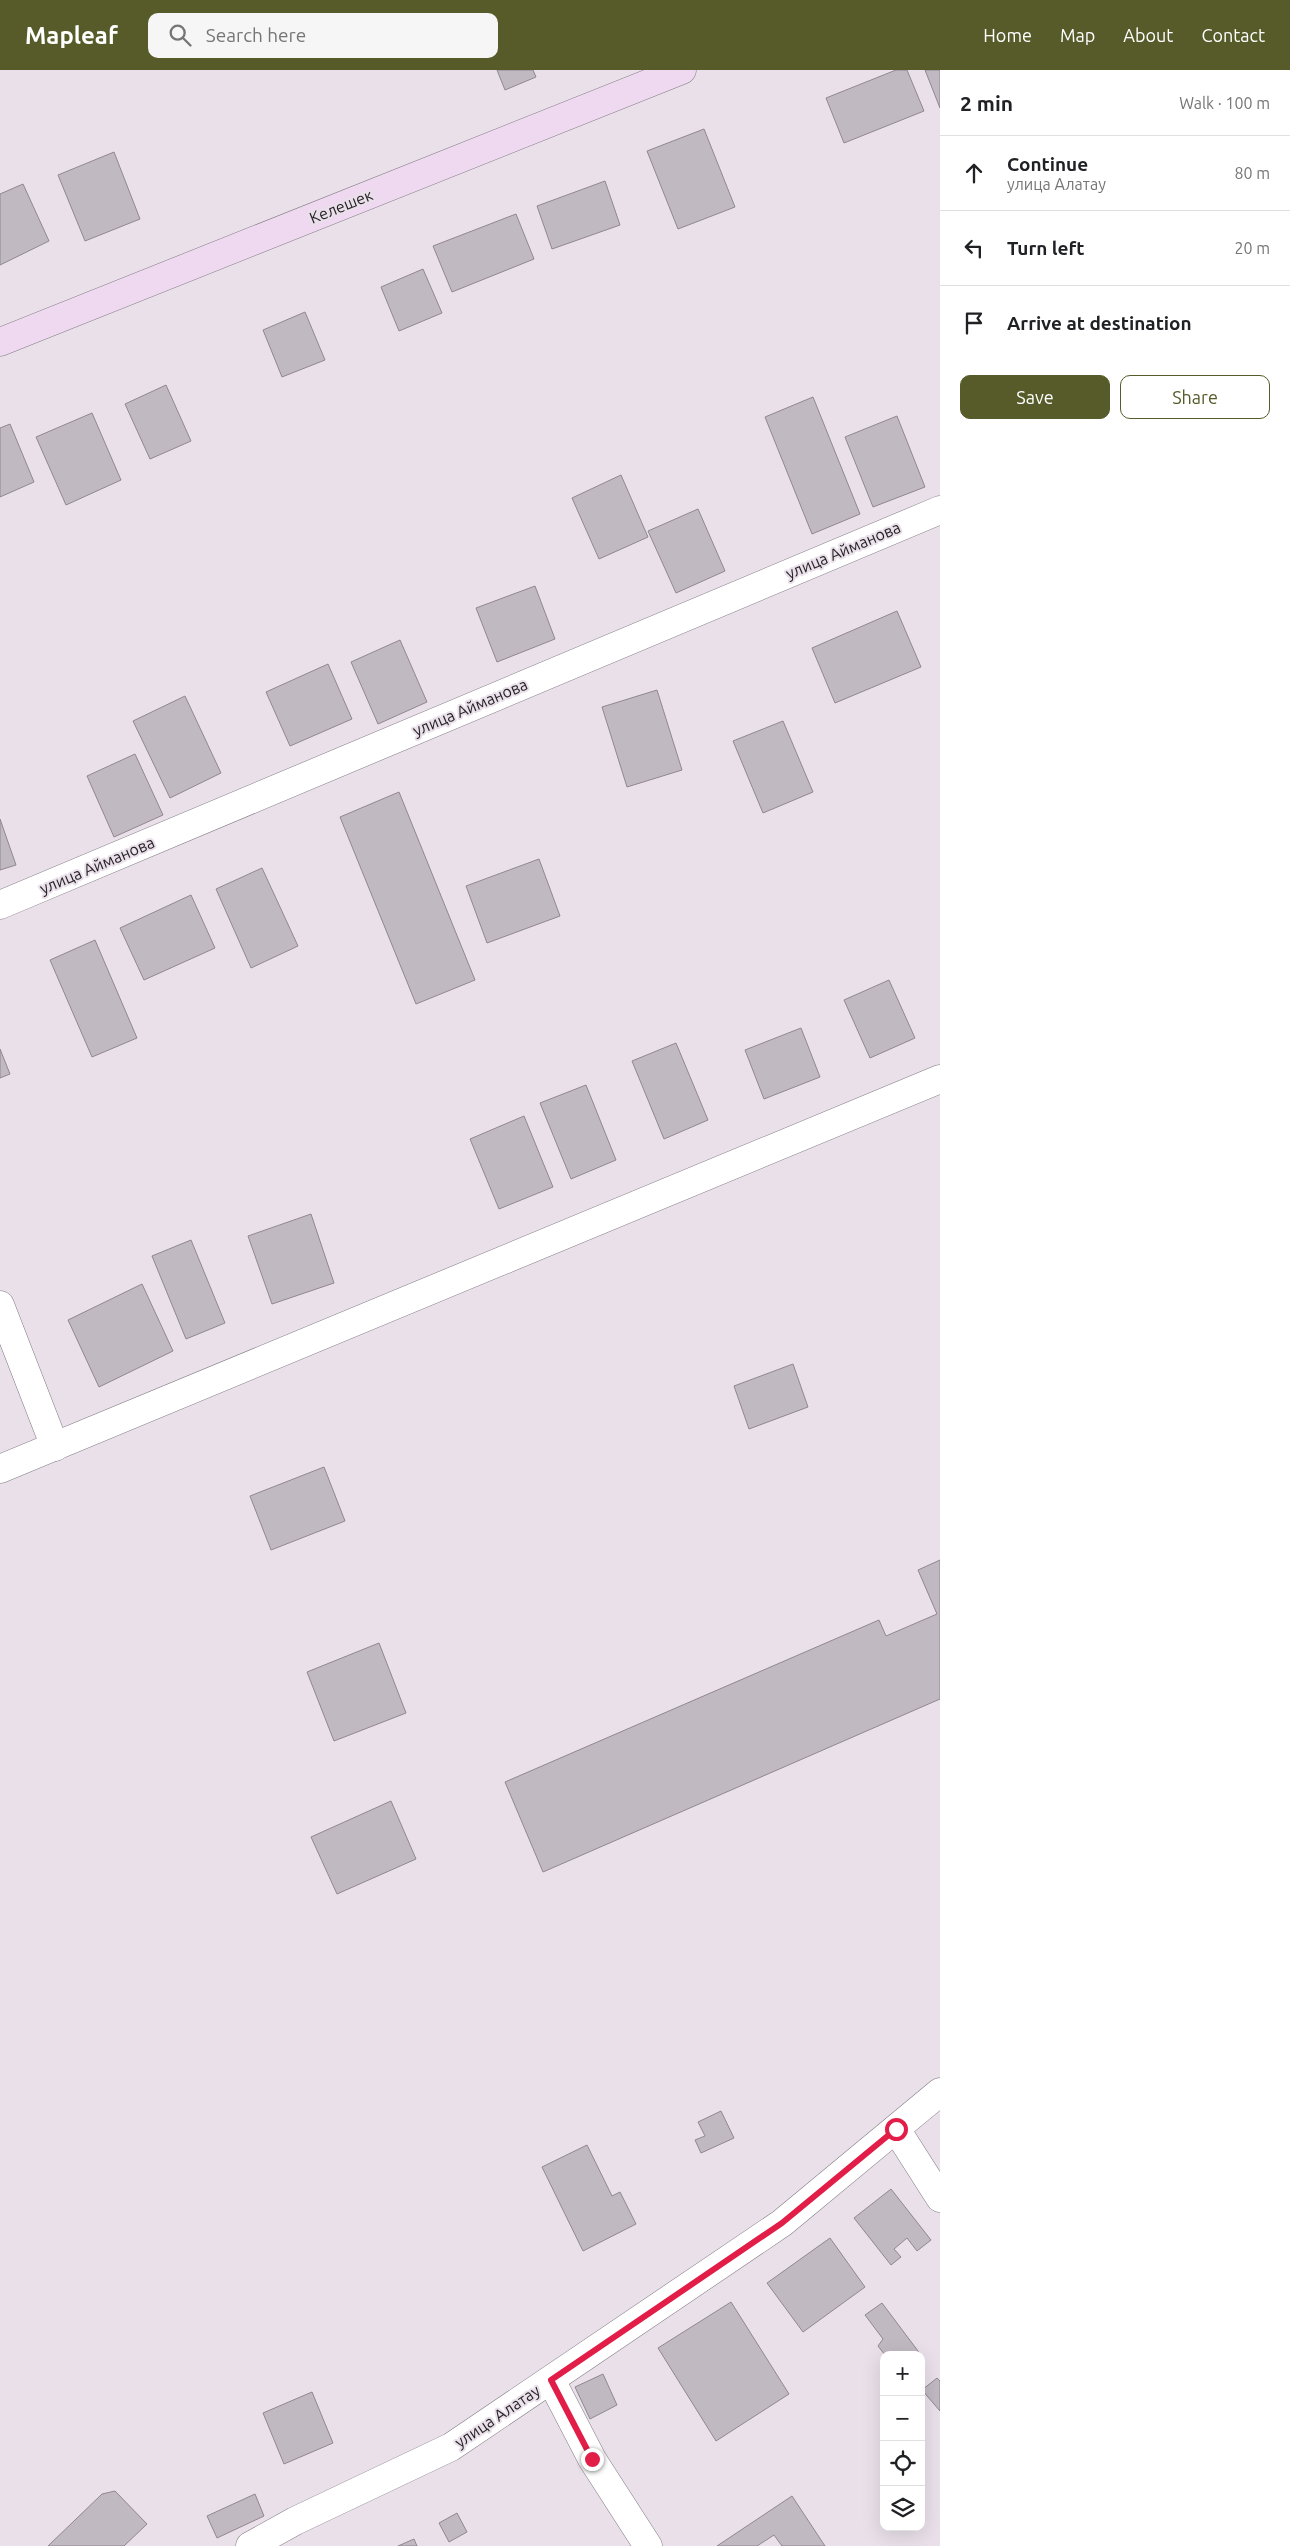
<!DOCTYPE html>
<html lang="en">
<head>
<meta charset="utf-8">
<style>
  :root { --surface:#fff; --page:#f6f6f6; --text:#202124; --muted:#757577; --line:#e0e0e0; --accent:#565b29 }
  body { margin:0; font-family:Ubuntu,sans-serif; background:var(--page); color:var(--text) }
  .controls { position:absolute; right:15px; bottom:15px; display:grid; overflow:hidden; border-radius:10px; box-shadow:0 5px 20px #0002 }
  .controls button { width:45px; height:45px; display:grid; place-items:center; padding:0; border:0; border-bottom:1px solid var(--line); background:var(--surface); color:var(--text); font:25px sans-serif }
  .stop { position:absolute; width:15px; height:15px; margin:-11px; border:4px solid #e11d48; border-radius:50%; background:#fff }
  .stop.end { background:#e11d48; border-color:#fff; box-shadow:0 1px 5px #0008 }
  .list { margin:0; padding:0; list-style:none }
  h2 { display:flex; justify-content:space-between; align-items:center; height:65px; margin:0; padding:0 20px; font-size:21px }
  h2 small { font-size:16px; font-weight:400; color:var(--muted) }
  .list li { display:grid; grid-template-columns:32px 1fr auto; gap:15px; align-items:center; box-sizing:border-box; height:75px; padding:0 20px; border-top:1px solid var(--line) }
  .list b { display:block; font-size:19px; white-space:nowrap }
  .list p { margin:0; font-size:16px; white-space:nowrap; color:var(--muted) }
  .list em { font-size:16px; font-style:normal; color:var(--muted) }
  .actions { display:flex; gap:10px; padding:15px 20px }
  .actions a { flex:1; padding:11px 0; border:1px solid var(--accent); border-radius:10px; text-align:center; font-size:18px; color:var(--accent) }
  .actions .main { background:var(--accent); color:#fff }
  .icon { flex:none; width:28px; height:28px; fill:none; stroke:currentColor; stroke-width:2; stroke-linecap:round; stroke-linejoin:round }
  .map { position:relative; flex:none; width:940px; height:2476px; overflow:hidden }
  header { display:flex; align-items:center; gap:30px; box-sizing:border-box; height:70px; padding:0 25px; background:var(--accent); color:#fff }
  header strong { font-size:24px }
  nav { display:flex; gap:28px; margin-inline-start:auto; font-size:18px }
  .search { width:350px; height:45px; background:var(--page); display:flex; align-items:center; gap:12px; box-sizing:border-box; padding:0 18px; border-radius:10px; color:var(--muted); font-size:19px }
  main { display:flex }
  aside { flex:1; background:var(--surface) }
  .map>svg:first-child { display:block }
  .building { fill:#c1b9c2; stroke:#908790 }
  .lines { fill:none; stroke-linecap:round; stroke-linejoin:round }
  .street-casing { stroke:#847c85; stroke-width:29 }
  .secondary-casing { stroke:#847c85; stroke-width:29 }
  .street { stroke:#fff; stroke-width:28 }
  .secondary { stroke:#efd9f1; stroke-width:28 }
  .route { stroke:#e11d48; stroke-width:6 }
  .labels { text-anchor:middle; stroke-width:4; stroke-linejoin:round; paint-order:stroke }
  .street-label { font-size:16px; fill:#221e22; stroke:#e9e0e9 }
</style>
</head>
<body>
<header>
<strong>Mapleaf</strong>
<div class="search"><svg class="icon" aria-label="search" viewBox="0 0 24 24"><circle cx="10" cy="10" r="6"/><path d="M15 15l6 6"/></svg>Search here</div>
<nav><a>Home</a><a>Map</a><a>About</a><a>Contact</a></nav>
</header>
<main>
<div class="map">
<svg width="940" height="2476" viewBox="0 0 940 2476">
  <rect width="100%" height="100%" fill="#e9e0e9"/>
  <g class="building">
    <polygon points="497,0 533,0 536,7 505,20"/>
    <polygon points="896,0 907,0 924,41 844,73 826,28"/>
    <polygon points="925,0 940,0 940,38"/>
    <polygon points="704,59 735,137 678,159 647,81"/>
    <polygon points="114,82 140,149 85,171 58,105"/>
    <polygon points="605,111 620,155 552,179 537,136"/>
    <polygon points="23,114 49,171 0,195 0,124"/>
    <polygon points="516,144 534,189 452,222 433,176"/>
    <polygon points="423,199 442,243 399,261 381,217"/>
    <polygon points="305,242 325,290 282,307 263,260"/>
    <polygon points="166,315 191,371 150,389 125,334"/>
    <polygon points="813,327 860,444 812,464 765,347"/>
    <polygon points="92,343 121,410 66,435 36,367"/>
    <polygon points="897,346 925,417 873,437 845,367"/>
    <polygon points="10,354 34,412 0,427 0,358"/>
    <polygon points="621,405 648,467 599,489 572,428"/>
    <polygon points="698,439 725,501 676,523 648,461"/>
    <polygon points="535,516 555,569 497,592 476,538"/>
    <polygon points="897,541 921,597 835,633 812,578"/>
    <polygon points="400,570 427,632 378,654 351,592"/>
    <polygon points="328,594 352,649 290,676 266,622"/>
    <polygon points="657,620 682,700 627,717 602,637"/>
    <polygon points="185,626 221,703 170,728 133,651"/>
    <polygon points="783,651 813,722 763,743 733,671"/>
    <polygon points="135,684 163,745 114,767 87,706"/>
    <polygon points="399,722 475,910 416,934 340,747"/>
    <polygon points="0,749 16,795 0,800"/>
    <polygon points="539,789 560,846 487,873 466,816"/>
    <polygon points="262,798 298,876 251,898 216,819"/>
    <polygon points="191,825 215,878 144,910 120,858"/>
    <polygon points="95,870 137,968 92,987 50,890"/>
    <polygon points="889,910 915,968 870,988 844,930"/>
    <polygon points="801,958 820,1007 764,1029 745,980"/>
    <polygon points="676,973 708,1050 664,1069 632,991"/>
    <polygon points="0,979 10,1004 0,1008"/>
    <polygon points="586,1015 616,1090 571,1109 540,1033"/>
    <polygon points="524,1046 553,1117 499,1139 470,1069"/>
    <polygon points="311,1144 334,1213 272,1234 248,1166"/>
    <polygon points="191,1170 225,1253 186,1269 152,1186"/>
    <polygon points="142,1214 173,1281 99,1317 68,1250"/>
    <polygon points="793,1294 808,1337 749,1359 734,1316"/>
    <polygon points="324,1397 345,1451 271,1480 250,1426"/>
    <polygon points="940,1490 940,1629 543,1802 505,1712 879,1550 886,1566 937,1544 918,1500"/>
    <polygon points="379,1573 406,1643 334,1671 307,1602"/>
    <polygon points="391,1731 416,1789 337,1824 311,1767"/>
    <polygon points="721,2041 734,2068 701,2083 695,2070 705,2066 698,2052"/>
    <polygon points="587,2075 612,2126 620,2122 636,2154 583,2181 542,2097"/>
    <polygon points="891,2119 931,2170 917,2181 907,2168 894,2179 901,2187 891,2195 854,2148"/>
    <polygon points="830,2168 865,2217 803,2262 767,2213"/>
    <polygon points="731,2232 789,2324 716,2371 658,2278"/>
    <polygon points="882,2233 921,2285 885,2285 878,2276 883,2269 865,2245"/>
    <polygon points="603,2304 617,2335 590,2349 575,2317"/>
    <polygon points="937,2308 940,2311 940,2341 922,2320"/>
    <polygon points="312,2322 333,2373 284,2394 263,2343"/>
    <polygon points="115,2421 147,2454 124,2476 48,2476 102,2424"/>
    <polygon points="255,2424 264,2446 217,2468 207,2446"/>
    <polygon points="792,2426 825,2476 782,2476 774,2465 757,2476 717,2476"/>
    <polygon points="457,2443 467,2462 449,2472 439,2453"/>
    <polygon points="414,2469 417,2476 398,2476"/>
  </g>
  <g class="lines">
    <defs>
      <g id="street">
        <polyline points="0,835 940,440"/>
        <polyline points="0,1235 55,1377"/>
        <polyline points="0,1399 940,1009"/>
        <polyline points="896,2059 940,2128"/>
        <polyline points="551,2310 592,2389 648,2476"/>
        <polyline points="250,2476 295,2451 451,2377 782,2153 940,2022"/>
      </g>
      <polyline id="secondary" points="0,272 682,0"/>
    </defs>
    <use href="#street" class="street-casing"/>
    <use href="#secondary" class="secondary-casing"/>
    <use href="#street" class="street"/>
    <use href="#secondary" class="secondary"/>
  </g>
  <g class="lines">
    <polyline class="route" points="592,2389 551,2310 782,2153 896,2059"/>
  </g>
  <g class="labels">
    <g class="street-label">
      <text transform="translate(341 136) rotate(-22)" y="6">Келешек</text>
      <text transform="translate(843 480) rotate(-23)" y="6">улица Айманова</text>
      <text transform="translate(470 637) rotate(-23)" y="6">улица Айманова</text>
      <text transform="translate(97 795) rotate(-23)" y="6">улица Айманова</text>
      <text transform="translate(497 2346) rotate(-34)" y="6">улица Алатау</text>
    </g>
  </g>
</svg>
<div class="controls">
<button>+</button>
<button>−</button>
<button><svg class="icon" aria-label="locate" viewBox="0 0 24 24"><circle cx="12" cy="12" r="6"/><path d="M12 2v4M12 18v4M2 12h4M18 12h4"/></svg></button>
<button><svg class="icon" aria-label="layers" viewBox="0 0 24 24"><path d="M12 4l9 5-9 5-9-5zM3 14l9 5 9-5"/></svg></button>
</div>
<div class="stop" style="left:896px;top:2059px"></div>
<div class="stop end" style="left:592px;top:2389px"></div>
</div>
<aside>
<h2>2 min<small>Walk · 100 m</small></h2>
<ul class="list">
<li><svg class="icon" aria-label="ahead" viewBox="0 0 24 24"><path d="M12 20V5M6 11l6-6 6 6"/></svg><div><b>Continue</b><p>улица Алатау</p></div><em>80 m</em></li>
<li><svg class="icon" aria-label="left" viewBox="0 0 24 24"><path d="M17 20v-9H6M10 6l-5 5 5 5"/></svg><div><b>Turn left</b></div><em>20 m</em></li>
<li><svg class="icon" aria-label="arrive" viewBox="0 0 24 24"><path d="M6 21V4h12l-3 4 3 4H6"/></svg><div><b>Arrive at destination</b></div></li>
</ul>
<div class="actions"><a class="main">Save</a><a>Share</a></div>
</aside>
</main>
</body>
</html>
